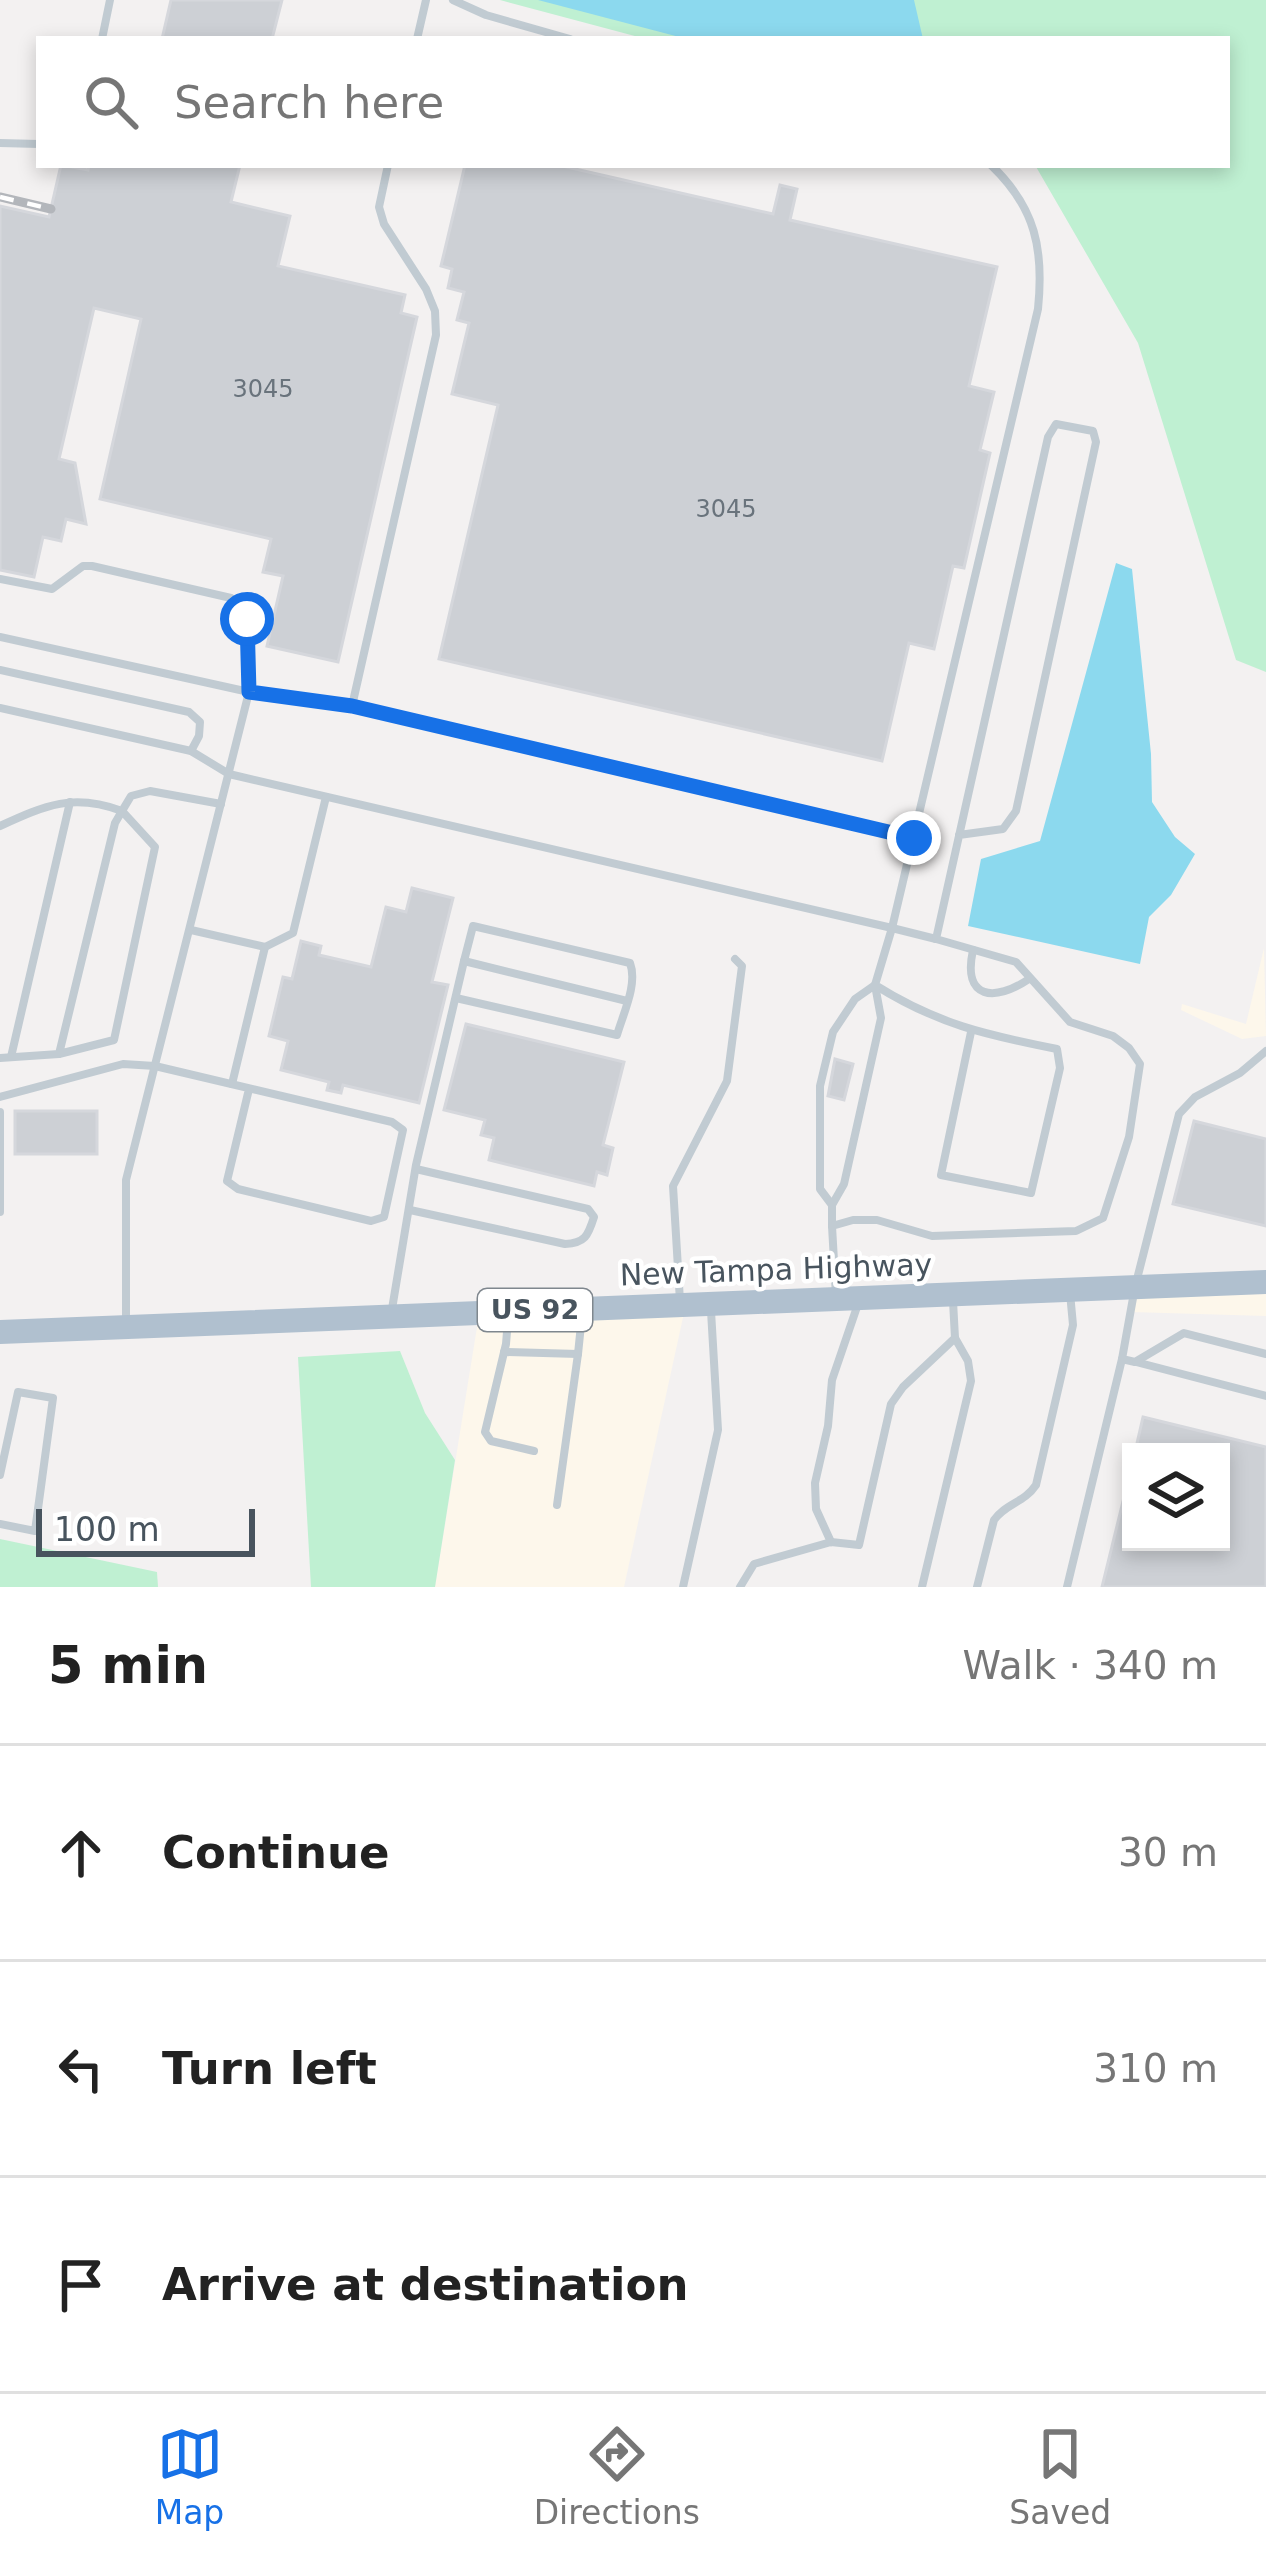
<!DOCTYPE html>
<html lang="en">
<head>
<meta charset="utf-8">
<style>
  :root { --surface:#fff; --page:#f6f6f6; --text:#222; --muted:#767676; --line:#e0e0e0; --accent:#1771e7 }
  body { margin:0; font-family:"DejaVu Sans",sans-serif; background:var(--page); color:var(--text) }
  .controls { position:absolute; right:36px; bottom:36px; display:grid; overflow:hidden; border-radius:0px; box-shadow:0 6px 18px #0003 }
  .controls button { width:108px; height:108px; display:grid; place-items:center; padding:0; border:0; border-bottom:3px solid var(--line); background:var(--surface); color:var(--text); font:60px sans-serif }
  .scale { position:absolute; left:36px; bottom:30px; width:219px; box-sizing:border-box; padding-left:12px; border:6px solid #48545e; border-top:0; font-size:33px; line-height:42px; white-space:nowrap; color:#48545e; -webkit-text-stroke:9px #fff; paint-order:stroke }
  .stop { position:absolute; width:36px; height:36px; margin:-27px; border:9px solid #1771e7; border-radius:50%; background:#fff }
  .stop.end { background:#1771e7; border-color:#fff; box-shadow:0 3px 12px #0008 }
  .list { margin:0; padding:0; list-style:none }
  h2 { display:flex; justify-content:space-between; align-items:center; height:156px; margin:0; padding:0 48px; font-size:51px }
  h2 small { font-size:39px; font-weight:400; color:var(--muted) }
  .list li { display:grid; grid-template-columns:78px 1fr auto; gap:36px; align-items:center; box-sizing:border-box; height:216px; padding:0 48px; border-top:3px solid var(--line) }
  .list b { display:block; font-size:45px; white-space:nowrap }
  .list em { font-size:39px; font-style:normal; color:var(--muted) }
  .icon { flex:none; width:66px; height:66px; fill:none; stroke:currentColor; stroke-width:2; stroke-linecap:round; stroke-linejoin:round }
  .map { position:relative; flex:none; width:1266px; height:1587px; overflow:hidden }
  .search { position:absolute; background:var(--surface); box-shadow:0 6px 18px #0003; left:36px; right:36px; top:36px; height:132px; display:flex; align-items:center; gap:30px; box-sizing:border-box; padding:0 42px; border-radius:0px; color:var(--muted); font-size:45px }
  .sheet { height:804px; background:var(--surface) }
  nav { display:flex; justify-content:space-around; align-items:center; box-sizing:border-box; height:168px; border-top:3px solid var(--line); background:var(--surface); font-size:33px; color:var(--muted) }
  nav a { display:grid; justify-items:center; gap:6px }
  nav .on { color:var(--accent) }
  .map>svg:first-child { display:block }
  .commercial { fill:#fdf7eb }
  .green { fill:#bff0d2 }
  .water { fill:#8cd9ee }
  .building { fill:#cdd0d5; stroke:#d5d7dc; stroke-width:3 }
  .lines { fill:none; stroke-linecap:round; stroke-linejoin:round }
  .service { stroke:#c1cbd2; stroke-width:8 }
  .primary { stroke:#b0c0cf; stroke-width:24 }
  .rail-casing { stroke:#b3b6bb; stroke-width:9 }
  .rail { stroke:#fff; stroke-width:4.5; stroke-dasharray:14; stroke-linecap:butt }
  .route { stroke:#1771e7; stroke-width:15 }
  .labels { text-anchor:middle; stroke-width:9; stroke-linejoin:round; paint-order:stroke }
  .number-label { font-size:24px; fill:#69737c }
  .shield { fill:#fff; stroke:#7f878e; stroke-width:3 }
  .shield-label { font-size:27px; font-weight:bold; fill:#48545e }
  .street-label { font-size:30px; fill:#48545e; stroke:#fff }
</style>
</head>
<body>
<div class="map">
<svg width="1266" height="1587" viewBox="0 0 1266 1587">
  <rect width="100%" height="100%" fill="#f3f1f1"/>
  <g class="commercial">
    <polygon points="1264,948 1266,1036 1242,1039 1181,1010 1182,1004 1246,1024"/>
    <polygon points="1266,1291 1266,1316 1131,1312 1135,1295"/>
    <polygon points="684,1313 624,1587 435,1587 478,1321"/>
  </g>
  <g class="green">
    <polygon points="500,0 1266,0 1266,672 1236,660 1138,343 1035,165 1227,165 1227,39 646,39"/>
    <polygon points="400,1351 425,1413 455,1460 435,1587 311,1587 298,1357"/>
    <polygon points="0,1539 157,1572 158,1587 0,1587"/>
  </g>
  <g class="water">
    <polygon points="538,0 914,0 923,39 687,39"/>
    <polygon points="1116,563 1132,569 1151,754 1152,802 1175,837 1195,854 1171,895 1149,917 1140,964 968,926 981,859 1040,841"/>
  </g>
  <g class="building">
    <polygon points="171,0 282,0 272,39 162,39"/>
    <polygon points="61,165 88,170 89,165 240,165 231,202 290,216 278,266 405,295 401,313 417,317 338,662 267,646 283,576 263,572 271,539 100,499 141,319 94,308 59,459 75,463 86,524 66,519 61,541 43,537 34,577 0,570 0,206 49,217"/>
    <polygon points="465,165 558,165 773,214 780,185 797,189 790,220 997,267 969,386 994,392 980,450 990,453 964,568 953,566 934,649 909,643 882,761 439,659 498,405 452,394 469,323 457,320 464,292 448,288 452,269 441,266"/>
    <polygon points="412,888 453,898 432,982 448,985 419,1103 343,1085 341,1093 327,1090 329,1082 281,1070 288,1041 269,1036 283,977 292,979 301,941 321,946 319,955 371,967 386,907 406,912"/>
    <polygon points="466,1024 624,1062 603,1145 613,1148 607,1175 597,1172 594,1186 489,1160 494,1138 481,1135 485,1120 444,1110"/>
    <polygon points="835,1059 853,1064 844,1100 828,1096"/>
    <rect x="15" y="1111" width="82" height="43"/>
    <polygon points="1194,1121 1266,1139 1266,1226 1173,1204"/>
    <polygon points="1143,1417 1266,1447 1266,1587 1102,1587 1127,1485 1131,1486 1131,1542 1221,1542 1221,1452 1135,1452"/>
  </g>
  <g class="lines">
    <g class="service">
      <polyline points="453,0 486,15 570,39"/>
      <polyline points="102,39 110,0"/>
      <polyline points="417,39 426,0"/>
      <polyline points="0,143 39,144"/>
      <polyline points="388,165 379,207 384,224 426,289 435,311 436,335 352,706 914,838"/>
      <path d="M0 579 52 589 83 566H92L231 598C256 619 249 661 249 692L0 637"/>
      <polyline points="0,670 189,712 200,722 199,736 191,751"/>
      <path d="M0 708 191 751 229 774 892 928 1038 309C1044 250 1036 208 991 165"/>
      <path d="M0 826C46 805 73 793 122 811L131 796 150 791 221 804"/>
      <polyline points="191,930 265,947"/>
      <path d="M936 939 892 928 875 985C937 1024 986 1035 1057 1049L1060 1068 1031 1193 941 1175 971 1032"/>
      <path d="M973 950C962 1000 995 1002 1029 979"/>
      <path d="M456 998 617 1035C623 1014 638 984 630 963L473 926 464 961 627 1001"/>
      <polyline points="1266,1051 1240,1073 1195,1097 1179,1114 1135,1287 1122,1359 1135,1362 1184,1333 1266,1354"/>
      <polyline points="11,1057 70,802"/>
      <polyline points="0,1058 59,1054 114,1040 155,847 122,811 115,823 59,1054"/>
      <polyline points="232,1084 265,947 293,933 326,797"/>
      <polyline points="0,1097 123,1064 155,1066 392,1122 403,1130 384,1217 371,1221 238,1189 227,1181 249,1089"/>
      <polyline points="0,1112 0,1212"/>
      <path d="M410 1210 565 1244C585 1243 588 1236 594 1217L588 1209 416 1169"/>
      <polyline points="832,1226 832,1205 844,1184 881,1018 875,985 855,999 833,1032 820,1086 820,1189 832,1205"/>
      <polyline points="836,1296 832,1226 853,1220 877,1220 932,1236 1076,1231 1103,1218 1129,1137 1140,1064 1129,1048 1113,1036 1070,1022 1016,962 936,939 1048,437 1056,424 1093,431 1096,442 1016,811 1003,829 959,835"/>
      <polyline points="680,1301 673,1186 727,1081 742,966 735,959"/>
      <polyline points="391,1315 416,1165 464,961"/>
      <polyline points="508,1319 506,1344 485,1432 491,1441 534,1451"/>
      <polyline points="126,1320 126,1180 249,692 352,706"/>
      <polyline points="504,1352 578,1354 582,1315"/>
      <polyline points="1136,1362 1266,1396"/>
      <polyline points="0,1475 18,1392 53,1398 35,1531 0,1524"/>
      <polyline points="557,1505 578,1354"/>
      <polyline points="831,1542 816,1509 815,1483 828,1426 832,1380 859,1301"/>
      <polyline points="683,1587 718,1430 711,1311"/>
      <polyline points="740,1587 754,1564 831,1542 859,1545 891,1404 903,1387 955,1338 953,1301"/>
      <polyline points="922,1587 971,1381 968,1361 955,1338"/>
      <path d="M977 1587 994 1520C1006 1503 1024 1503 1036 1485L1073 1325 1070 1293"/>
      <polyline points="1067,1587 1122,1359"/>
    </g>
    <polyline class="primary" points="0,1332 1266,1282"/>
    <defs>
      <polyline id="rail" points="0,197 51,209"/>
    </defs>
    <use href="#rail" class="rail-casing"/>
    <use href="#rail" class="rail"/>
  </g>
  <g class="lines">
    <polyline class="route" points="247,619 249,692 352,706 914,838"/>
  </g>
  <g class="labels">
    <g class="number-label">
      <text x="263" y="397">3045</text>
      <text x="726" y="517">3045</text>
    </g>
    <rect class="shield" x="478" y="1289" width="114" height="42" rx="9"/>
    <g class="shield-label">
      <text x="535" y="1319">US 92</text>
    </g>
    <g class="street-label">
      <text transform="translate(776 1270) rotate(-2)" y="10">New Tampa Highway</text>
    </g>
  </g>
</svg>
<div class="controls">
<button><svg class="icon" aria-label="layers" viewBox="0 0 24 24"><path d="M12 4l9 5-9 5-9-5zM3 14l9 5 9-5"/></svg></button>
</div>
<div class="scale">100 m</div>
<div class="stop" style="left:247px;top:619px"></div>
<div class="stop end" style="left:914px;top:838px"></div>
<div class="search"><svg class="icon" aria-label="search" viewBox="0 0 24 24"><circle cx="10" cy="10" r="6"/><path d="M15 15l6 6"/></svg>Search here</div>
</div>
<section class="sheet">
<h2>5 min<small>Walk · 340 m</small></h2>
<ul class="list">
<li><svg class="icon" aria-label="ahead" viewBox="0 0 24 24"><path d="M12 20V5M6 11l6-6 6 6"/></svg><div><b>Continue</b></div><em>30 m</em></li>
<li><svg class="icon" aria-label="left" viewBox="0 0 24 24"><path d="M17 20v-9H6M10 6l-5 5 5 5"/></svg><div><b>Turn left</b></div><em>310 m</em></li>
<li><svg class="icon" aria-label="arrive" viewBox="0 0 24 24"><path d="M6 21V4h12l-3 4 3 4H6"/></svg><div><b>Arrive at destination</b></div></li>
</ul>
</section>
<nav>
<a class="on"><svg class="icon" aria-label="map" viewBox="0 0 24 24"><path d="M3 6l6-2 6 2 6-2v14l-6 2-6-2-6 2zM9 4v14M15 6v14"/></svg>Map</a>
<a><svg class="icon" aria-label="directions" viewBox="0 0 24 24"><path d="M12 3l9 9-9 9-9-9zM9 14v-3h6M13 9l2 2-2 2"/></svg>Directions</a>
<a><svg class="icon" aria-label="saved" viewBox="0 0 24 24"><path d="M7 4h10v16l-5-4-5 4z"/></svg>Saved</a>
</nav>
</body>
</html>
